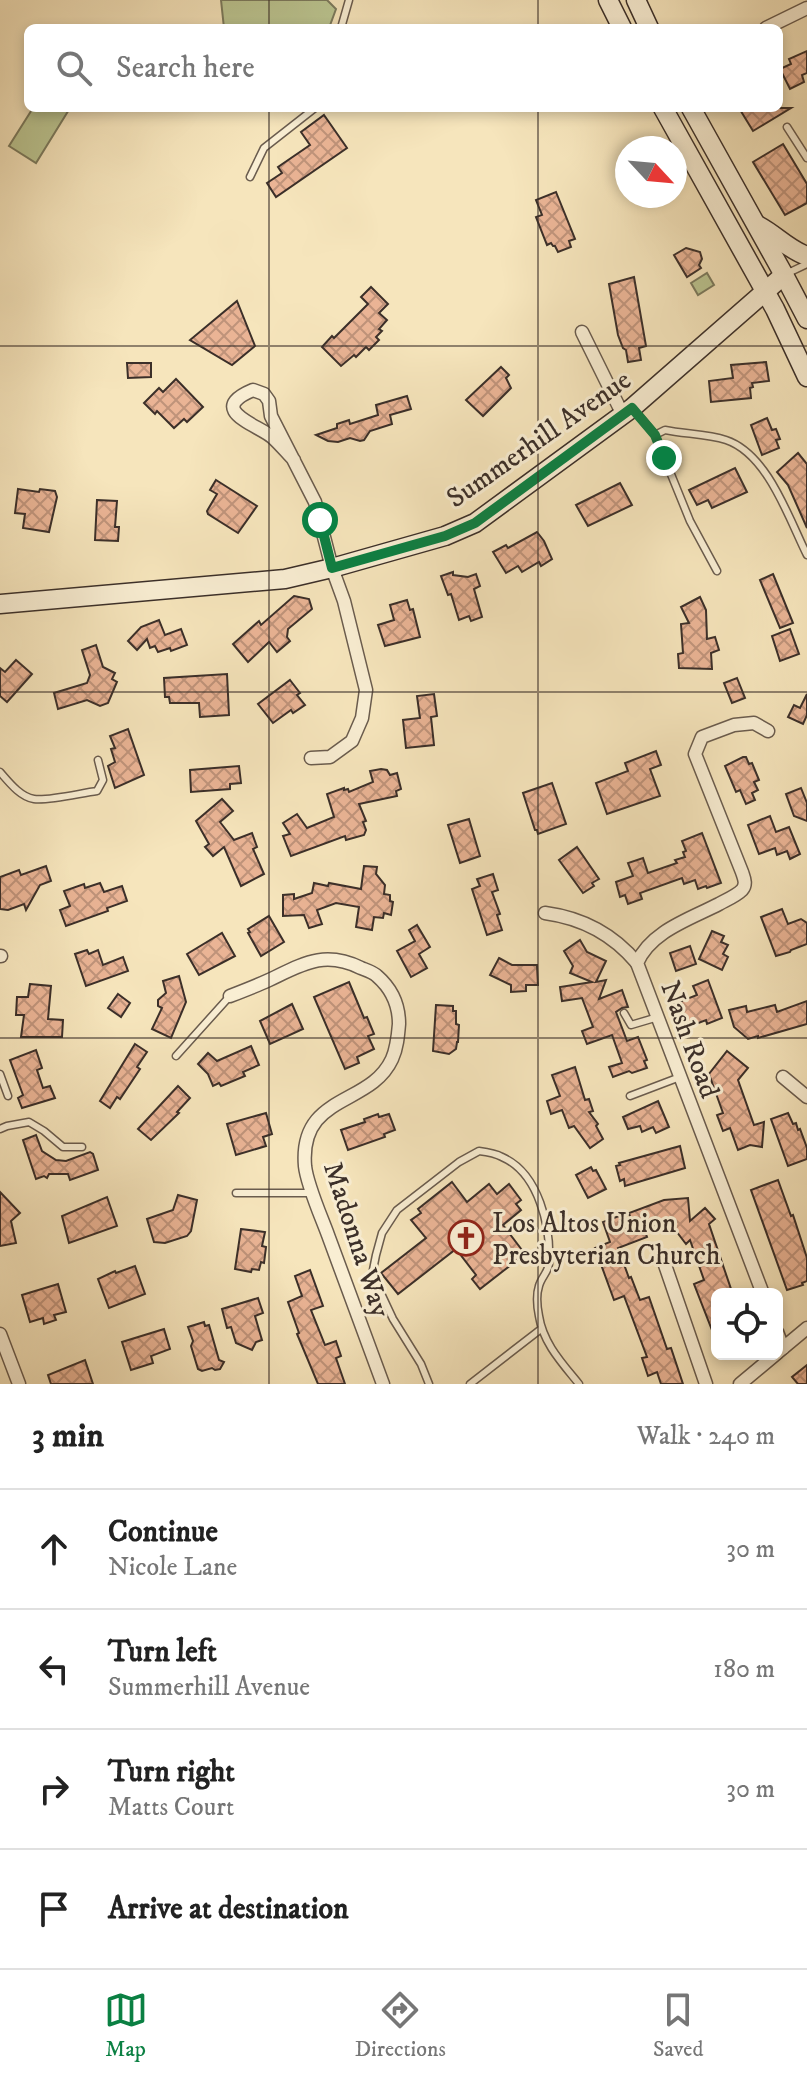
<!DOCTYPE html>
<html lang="en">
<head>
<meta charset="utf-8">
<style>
  :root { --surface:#fff; --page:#f6f6f6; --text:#222; --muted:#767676; --line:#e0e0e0; --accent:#0b8043 }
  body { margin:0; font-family:"IM FELL DW Pica",serif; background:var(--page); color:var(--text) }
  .controls { position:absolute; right:24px; bottom:24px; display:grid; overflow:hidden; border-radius:12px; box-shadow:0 4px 12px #0003 }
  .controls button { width:72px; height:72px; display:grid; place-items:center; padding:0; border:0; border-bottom:2px solid var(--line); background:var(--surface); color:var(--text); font:40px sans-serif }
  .compass { position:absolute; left:615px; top:136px; width:72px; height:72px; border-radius:50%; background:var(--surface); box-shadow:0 4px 12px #0003; rotate:116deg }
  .stop { position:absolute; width:24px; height:24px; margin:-18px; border:6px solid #0b8043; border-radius:50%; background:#fff }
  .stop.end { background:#0b8043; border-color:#fff; box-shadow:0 2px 8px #0008 }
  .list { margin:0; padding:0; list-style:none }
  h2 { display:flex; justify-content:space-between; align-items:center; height:104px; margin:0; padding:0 32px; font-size:34px }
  h2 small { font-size:26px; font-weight:400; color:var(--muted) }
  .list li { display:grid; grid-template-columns:52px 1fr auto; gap:24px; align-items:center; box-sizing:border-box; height:120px; padding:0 32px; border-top:2px solid var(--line) }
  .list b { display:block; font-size:30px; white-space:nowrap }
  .list p { margin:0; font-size:26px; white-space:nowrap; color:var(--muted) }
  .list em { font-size:26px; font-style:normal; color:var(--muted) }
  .icon { flex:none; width:44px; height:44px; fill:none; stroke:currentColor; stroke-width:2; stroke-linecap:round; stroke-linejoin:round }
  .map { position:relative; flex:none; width:807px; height:1384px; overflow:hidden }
  .search { position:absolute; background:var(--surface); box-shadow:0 4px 12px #0003; left:24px; right:24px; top:24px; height:88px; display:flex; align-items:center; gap:20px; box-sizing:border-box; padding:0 28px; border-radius:12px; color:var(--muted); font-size:30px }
  .sheet { height:584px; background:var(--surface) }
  nav { display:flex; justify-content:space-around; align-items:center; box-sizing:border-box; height:112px; border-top:2px solid var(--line); background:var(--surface); font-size:22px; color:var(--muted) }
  nav a { display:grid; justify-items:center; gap:4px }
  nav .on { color:var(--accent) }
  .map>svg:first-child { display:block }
  .pitch { fill:#bbc591; stroke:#7b7a5d; stroke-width:2 }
  .building { fill:url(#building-cross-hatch); stroke:#3b2f29; stroke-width:2 }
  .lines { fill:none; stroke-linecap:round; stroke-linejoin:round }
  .lane-casing { stroke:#6a5c4e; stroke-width:9 }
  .street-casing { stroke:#6a5c4e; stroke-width:15 }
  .secondary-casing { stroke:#3b2f29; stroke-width:21 }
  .lane { stroke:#f9eed3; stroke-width:6 }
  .street { stroke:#f9eed3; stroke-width:12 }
  .secondary { stroke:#f9eed3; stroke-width:18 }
  .route { stroke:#0b8043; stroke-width:10 }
  .grid { fill:none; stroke:#3b2f29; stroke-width:2; stroke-opacity:0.55 }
  .labels { text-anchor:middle; stroke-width:6; stroke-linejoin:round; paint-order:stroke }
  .street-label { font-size:28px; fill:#3b2f29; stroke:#f9eed3 }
  .poi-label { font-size:28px; fill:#3b2f29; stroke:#f9eed3; text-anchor:start }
</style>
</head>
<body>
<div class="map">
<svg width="807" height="1384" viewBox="0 0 807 1384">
  <defs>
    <pattern id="building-cross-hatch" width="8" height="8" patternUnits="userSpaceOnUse" patternTransform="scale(2)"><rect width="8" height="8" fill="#eab495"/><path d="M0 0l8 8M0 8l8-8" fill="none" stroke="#bf937a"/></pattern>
  </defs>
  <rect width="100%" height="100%" fill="#f6e5bc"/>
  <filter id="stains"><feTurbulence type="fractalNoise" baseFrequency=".0025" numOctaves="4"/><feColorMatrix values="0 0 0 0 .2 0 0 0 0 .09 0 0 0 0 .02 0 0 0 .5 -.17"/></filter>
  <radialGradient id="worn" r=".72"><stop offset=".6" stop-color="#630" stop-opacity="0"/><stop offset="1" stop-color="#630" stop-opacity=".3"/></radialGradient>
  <g class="pitch">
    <polygon points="221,0 327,0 336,9 329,28 224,28"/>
    <polygon points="33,108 70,108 36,163 9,146"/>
    <polygon points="707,273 714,285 698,295 691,283"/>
  </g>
  <g class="building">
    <polygon points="807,51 807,73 802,75 804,82 790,89 780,69 791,64 789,59"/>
    <polygon points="739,108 791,108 753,131"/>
    <polygon points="324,115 347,148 276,197 267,183 282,173 278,167 310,145 301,132"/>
    <polygon points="783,144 807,184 807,203 785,215 753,162"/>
    <polygon points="556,192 575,239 569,241 571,247 558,252 555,246 553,246 551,243 547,245 536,217 542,215 536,200"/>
    <polygon points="686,248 700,252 702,259 699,265 701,268 687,277 674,255"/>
    <polygon points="634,277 646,346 639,348 641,360 628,362 626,350 623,348 618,335 609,284"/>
    <polygon points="371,287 388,304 379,313 387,320 379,329 382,331 376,337 379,340 369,350 366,347 356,357 354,355 341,366 322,347 332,336 334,338 368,304 361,297"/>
    <polygon points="237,301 255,346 232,365 190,340"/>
    <polygon points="766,362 769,381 752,383 753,387 750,388 751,398 711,402 709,381 733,378 731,365"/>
    <polygon points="127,363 151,363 151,377 128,378"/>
    <polygon points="501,367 509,375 506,378 511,388 483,416 466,400"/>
    <polygon points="176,379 203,407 187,422 184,419 174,428 157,411 155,414 144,403 159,388 163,392"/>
    <polygon points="407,396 411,409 390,415 392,424 370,431 364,440 360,441 350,438 338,442 328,441 316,435 337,428 337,424 349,420 350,424 378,415 376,405"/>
    <polygon points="767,418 772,430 776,429 780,439 776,440 779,448 762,455 751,425"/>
    <polygon points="798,453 807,464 807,528 788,485 777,472"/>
    <polygon points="735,468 747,492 712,508 708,500 697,505 689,490"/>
    <polygon points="216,480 257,506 238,533 208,514 207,511 217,494 210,490"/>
    <polygon points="620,483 632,505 588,526 576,505"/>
    <polygon points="18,489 39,492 40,489 55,491 57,497 49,532 23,528 25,514 15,513"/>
    <polygon points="97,500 117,501 115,527 119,527 118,541 95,540"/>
    <polygon points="537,532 544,541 552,559 541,566 539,562 522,572 518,566 506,573 493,552 506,545 508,548"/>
    <polygon points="453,572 453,575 468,577 476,574 480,586 474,589 482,617 471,621 469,616 459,620 451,594 448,595 441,576"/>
    <polygon points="773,574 793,623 780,628 760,580"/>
    <polygon points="294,596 309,599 312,609 288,629 287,637 290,641 277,652 269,642 248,662 233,644 259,621 261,625"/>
    <polygon points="700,597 706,610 707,639 715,637 719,650 711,653 712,669 679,668 678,654 683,653 681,624 689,623 681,607"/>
    <polygon points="407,600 410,610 413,609 420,637 385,646 378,625 394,620 390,605"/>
    <polygon points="159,620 165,635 181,629 187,645 171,651 170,648 158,652 155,646 150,648 147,639 137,650 128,641 141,627"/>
    <polygon points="790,629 799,654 780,661 772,636"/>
    <polygon points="96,645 103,667 115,673 112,679 117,682 108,703 100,706 87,700 58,709 54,693 87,683 90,675 82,650"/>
    <polygon points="16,660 32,674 7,702 0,696 0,668 5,672"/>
    <polygon points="227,674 229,715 200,717 199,703 170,703 169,697 165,697 164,678"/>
    <polygon points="737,678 745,698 732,703 724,683"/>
    <polygon points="290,680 300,693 297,695 305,705 293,713 291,710 273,723 258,704"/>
    <polygon points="434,694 437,716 431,717 434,745 406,748 403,720 420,718 417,696"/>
    <polygon points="807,694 807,715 803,724 788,717 794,705 800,708"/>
    <polygon points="128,729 144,775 115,788 108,766 115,762 111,749 115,748 110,736"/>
    <polygon points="656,751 661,765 650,769 660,796 607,814 596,783 628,771 625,763"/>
    <polygon points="743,757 746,757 749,764 752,763 759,780 754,782 758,790 752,793 755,800 746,804 740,790 736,792 725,766"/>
    <polygon points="239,766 241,783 230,784 230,789 191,792 190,770"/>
    <polygon points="381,769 387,770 390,775 397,773 401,789 396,791 397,796 359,804 366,821 363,822 366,830 364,835 346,840 345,836 291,856 283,836 290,834 283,823 297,814 307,828 334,817 327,794 344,788 344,790 348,789 349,792 373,782 370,771"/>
    <polygon points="552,783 566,824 538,834 537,830 535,830 523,793"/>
    <polygon points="801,788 807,803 807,821 794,816 786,794"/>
    <polygon points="222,799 233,811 220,822 234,840 252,833 257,847 253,849 264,874 241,886 224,847 213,856 205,847 209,844 196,821"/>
    <polygon points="770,816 776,832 789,827 800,854 790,859 787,851 777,855 775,848 759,854 748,825"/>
    <polygon points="469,819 480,856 460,863 448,825"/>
    <polygon points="702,833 721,883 707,888 706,886 698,889 695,880 684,884 682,878 640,893 642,899 628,904 625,895 620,897 616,882 633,876 628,863 643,858 648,873 677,863 675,860 685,857 683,852 686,851 682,841"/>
    <polygon points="577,847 599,879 592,883 594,886 583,893 559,860"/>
    <polygon points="46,866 51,881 40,885 26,910 24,904 8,910 0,909 0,877 19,870 21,875"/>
    <polygon points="364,866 377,867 376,874 385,885 384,894 390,895 390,901 393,902 391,915 384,913 383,918 374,917 372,930 356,927 359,907 336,903 317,910 322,924 309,928 304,915 283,916 283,895 294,894 294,899 312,893 314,883 328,886 329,883 361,889"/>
    <polygon points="493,874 498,890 492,892 500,914 497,915 502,930 487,935 472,889 480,886 477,879"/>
    <polygon points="100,883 104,892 122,886 127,901 107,908 108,911 66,926 60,910 70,906 64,891 84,884 85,888"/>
    <polygon points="782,909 788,924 801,919 807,923 807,944 791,950 790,952 776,956 761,917"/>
    <polygon points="269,916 284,942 261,956 248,933 250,932 248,929"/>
    <polygon points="417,925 430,947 419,954 427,968 411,977 397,951 415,941 409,930"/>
    <polygon points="712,931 724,936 721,942 728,945 723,954 728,957 722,970 699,959"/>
    <polygon points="222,933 235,956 199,975 187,954"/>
    <polygon points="580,940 587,952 606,961 596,982 606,980 599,999 622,990 628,1007 622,1008 616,1012 627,1041 638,1037 647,1060 644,1061 647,1068 632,1073 629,1071 613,1077 609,1067 622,1063 612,1035 587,1044 582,1031 593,1027 582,998 562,1001 560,987 592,982 570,973 573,966 564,951"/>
    <polygon points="690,946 696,964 676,971 670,953"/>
    <polygon points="87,950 89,954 98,950 103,965 123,957 128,971 86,986 75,954"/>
    <polygon points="499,958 512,965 537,965 538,985 526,985 526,991 511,992 511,985 490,975"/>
    <polygon points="179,976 186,1002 171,1038 152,1029 162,1008 158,1006 158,1000 166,993 163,981"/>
    <polygon points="708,980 722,1018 707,1024 706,1020 688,1027 686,1023 682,1025 674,1004 697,995 693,986"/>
    <polygon points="349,982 364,1018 367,1017 374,1034 368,1036 374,1049 357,1057 359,1063 345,1069 314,997"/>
    <polygon points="30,984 51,986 48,1019 63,1020 62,1037 21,1037 24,1015 16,1015 17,997 28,997"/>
    <polygon points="118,994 130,1003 121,1017 108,1008"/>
    <polygon points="807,1001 807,1024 758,1038 758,1036 748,1039 734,1027 729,1010 746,1006 747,1012 775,1005 777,1012"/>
    <polygon points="292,1004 303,1029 270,1044 260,1021"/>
    <polygon points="436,1005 453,1006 453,1011 456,1011 456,1024 459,1025 458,1042 457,1042 456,1049 449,1054 433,1051"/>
    <polygon points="135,1044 147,1052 137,1067 140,1069 120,1099 117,1097 110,1108 100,1101"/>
    <polygon points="251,1046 259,1065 243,1072 245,1076 221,1086 219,1083 213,1086 208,1074 198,1064 208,1053 217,1061"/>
    <polygon points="36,1050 42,1068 37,1070 43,1088 50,1086 55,1098 22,1108 18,1098 23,1095 10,1060"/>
    <polygon points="727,1051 748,1068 738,1080 754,1125 764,1122 762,1147 750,1145 738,1150 730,1128 723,1131 717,1115 723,1113 709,1074"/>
    <polygon points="575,1067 585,1100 589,1099 593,1111 589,1112 598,1124 596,1126 603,1139 590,1148 574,1126 569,1128 562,1110 551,1114 547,1101 560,1096 552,1075"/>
    <polygon points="178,1086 190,1098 177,1112 179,1113 151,1140 138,1129"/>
    <polygon points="658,1101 669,1127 656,1133 653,1127 642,1132 640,1126 628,1129 623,1117"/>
    <polygon points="266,1113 272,1134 263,1137 266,1146 236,1155 227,1124"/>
    <polygon points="788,1113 793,1124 796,1123 798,1130 800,1129 807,1148 807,1159 788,1166 771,1119"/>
    <polygon points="378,1114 379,1117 389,1114 395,1130 384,1134 385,1137 348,1150 341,1130 365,1122 364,1119"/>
    <polygon points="36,1135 42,1151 56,1160 66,1161 90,1152 93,1154 98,1170 70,1180 68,1174 49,1174 47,1178 44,1176 36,1179 23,1140"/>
    <polygon points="680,1146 685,1168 625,1186 624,1179 620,1181 616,1166 620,1165 619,1163"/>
    <polygon points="591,1167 593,1171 596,1170 606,1189 588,1198 576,1175"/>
    <polygon points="778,1180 791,1216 793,1215 807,1258 807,1281 802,1283 803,1285 787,1290 751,1190"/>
    <polygon points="452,1182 467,1202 489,1184 497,1194 509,1184 521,1200 516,1204 521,1210 503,1225 525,1254 480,1289 472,1279 476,1275 456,1249 398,1294 381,1273 426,1238 411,1220 421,1213 418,1209"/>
    <polygon points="0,1192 20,1213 11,1221 16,1243 0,1246"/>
    <polygon points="178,1195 197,1200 191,1231 187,1236 165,1243 154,1242 147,1219 173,1210"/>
    <polygon points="107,1197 117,1226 69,1243 62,1216"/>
    <polygon points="688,1198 690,1221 705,1208 715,1219 709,1224 731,1289 717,1294 717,1343 694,1284 704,1280 690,1240 686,1244 670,1223 658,1224 644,1229 647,1237 618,1248 629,1278 631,1277 640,1300 649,1297 667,1349 671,1348 683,1384 661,1384 657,1372 648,1376 642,1358 647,1357 624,1296 614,1300 595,1248 610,1242 603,1222 619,1216 627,1233 634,1230 629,1213 664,1200"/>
    <polygon points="241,1229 265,1232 262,1246 266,1247 264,1263 261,1262 259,1270 252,1269 251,1272 235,1269"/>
    <polygon points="135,1266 145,1294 109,1308 98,1279 115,1271 116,1273"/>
    <polygon points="310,1270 323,1306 311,1310 325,1345 336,1341 341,1356 336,1358 345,1384 318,1384 297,1334 299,1333 288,1302 302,1296 295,1276"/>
    <polygon points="58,1284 66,1312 54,1315 56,1320 44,1324 43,1318 30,1322 22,1295"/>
    <polygon points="258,1298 263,1313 255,1316 262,1340 256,1342 252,1350 236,1343 231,1327 227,1328 222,1309"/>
    <polygon points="204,1322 205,1326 209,1325 219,1360 224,1362 220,1369 215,1370 212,1368 202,1371 198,1369 191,1346 193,1341 188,1327"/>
    <polygon points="164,1329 170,1349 151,1356 153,1363 131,1370 122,1342"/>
    <polygon points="85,1360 93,1384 51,1384 48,1375"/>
    <polygon points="807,1365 807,1384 798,1384 792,1377"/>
  </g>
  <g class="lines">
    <defs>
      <g id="lane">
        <polyline points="341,28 349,0"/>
        <polyline points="787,127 807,158"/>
        <polyline points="250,177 264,148 315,108"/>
        <polyline points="788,273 807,264"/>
        <path d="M635 411 655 435 665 430C684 434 707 434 726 440 768 454 789 519 807 555"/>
        <polyline points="655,435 690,521 717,571"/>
        <path d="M0 772C8 781 20 797 34 799 49 801 81 793 97 791L103 780 98 760"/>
        <polyline points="624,1013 631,1025 658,1017"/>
        <polyline points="176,1056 230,996"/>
        <polyline points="0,1074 8,1096"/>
        <polyline points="630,1096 680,1077"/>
        <polyline points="0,1129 7,1126 29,1122 44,1131 63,1147 82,1147"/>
        <polyline points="236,1193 313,1193"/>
        <path d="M429 1384 421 1364 393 1319 378 1287 373 1270 376 1255 382 1233 397 1210 459 1162 479 1151C487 1152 495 1153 502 1157 539 1173 551 1227 549 1264 548 1272 541 1278 539 1286 536 1295 537 1306 539 1316 543 1343 562 1363 579 1384"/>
        <polyline points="470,1384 541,1329"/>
      </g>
      <g id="street">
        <polyline points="766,28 807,8"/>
        <polyline points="582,332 623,415"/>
        <path d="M294 460C287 453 280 444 272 437 258 425 205 410 253 390L264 394 269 401 271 416 315 502 332 568 344 601 366 690 362 718 352 741 330 757 311 758"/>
        <path d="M545 913C582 918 613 934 637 963"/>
        <polyline points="0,956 1,956"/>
        <path d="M230 996C243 991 256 986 269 980 303 964 324 950 361 968 366 970 373 972 377 976 392 989 399 1004 399 1024 398 1036 397 1048 392 1059 370 1107 299 1093 305 1166 307 1185 321 1216 328 1235 346 1285 365 1334 383 1384"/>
        <polyline points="783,1077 807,1097"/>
        <polyline points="665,1265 706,1384"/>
        <path d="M763 1294 637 963C651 931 690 919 719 904 726 900 736 896 742 890 747 884 744 878 742 872L695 754 702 737 734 725 754 723 768 731"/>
        <polyline points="777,1332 783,1348"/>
        <polyline points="0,1334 19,1384"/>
        <polyline points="777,1353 807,1328"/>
        <polyline points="740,1384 776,1354"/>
      </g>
      <g id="secondary">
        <polyline points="608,0 622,28"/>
        <polyline points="636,0 649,28"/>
        <polyline points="663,108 775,309 807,377"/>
        <polyline points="691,108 784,275 807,319"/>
        <path d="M759 226C776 235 789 250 807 256"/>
        <polyline points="0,604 285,579 332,568 445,536 475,523 632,408 784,275"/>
      </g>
    </defs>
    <use href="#lane" class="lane-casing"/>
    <use href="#street" class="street-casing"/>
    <use href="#secondary" class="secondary-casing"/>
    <use href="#lane" class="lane"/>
    <use href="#street" class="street"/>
    <use href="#secondary" class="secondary"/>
  </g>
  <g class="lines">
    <polyline class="route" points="320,520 332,568 445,536 475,523 632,408 655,435 664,458"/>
  </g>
  <path class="grid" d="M269 0V28M538 0V28M269 108V1384M538 108V1384M0 346H807M0 692H807M0 1038H807"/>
  <defs>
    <symbol id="church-ring" viewBox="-11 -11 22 22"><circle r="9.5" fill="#f9eed3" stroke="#8f2418" stroke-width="1.5"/><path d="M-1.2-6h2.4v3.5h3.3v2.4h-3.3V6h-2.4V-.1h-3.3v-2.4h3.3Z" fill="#8f2418"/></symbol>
  </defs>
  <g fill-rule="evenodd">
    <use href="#church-ring" x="446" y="1218" width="40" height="40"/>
  </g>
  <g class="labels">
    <g class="street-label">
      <text transform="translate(538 438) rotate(-35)" y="10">Summerhill Avenue</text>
      <text transform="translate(691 1039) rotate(70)" y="10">Nash Road</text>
      <text transform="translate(358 1239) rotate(72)" y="10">Madonna Way</text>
    </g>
    <g class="poi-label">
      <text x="492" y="1232">Los Altos Union<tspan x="492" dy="32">Presbyterian Church</tspan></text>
    </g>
  </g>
  <rect width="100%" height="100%" filter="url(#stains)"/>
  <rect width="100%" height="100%" fill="url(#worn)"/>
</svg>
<div class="controls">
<button><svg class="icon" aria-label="locate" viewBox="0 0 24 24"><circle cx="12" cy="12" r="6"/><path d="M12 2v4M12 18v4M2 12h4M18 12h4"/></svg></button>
</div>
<svg class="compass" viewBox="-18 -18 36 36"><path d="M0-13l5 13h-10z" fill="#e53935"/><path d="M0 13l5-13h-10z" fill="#767676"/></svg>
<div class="stop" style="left:320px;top:520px"></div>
<div class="stop end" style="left:664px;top:458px"></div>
<div class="search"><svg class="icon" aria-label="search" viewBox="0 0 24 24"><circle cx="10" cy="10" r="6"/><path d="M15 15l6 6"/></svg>Search here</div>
</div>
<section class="sheet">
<h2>3 min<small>Walk · 240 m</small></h2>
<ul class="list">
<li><svg class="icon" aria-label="ahead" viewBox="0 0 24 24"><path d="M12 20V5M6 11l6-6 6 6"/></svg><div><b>Continue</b><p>Nicole Lane</p></div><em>30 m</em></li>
<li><svg class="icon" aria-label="left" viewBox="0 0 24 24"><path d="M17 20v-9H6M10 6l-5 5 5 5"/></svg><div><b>Turn left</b><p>Summerhill Avenue</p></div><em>180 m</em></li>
<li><svg class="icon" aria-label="right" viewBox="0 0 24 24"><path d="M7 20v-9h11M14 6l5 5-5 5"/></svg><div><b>Turn right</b><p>Matts Court</p></div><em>30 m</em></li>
<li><svg class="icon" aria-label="arrive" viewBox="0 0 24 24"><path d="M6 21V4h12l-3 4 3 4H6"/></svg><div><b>Arrive at destination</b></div></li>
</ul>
</section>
<nav>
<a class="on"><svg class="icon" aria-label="map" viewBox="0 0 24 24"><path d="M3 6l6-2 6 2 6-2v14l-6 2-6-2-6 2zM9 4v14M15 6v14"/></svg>Map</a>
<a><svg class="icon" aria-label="directions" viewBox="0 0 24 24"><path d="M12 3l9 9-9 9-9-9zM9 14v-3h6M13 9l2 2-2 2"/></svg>Directions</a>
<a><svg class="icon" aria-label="saved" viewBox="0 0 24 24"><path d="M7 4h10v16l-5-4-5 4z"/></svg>Saved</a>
</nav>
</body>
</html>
